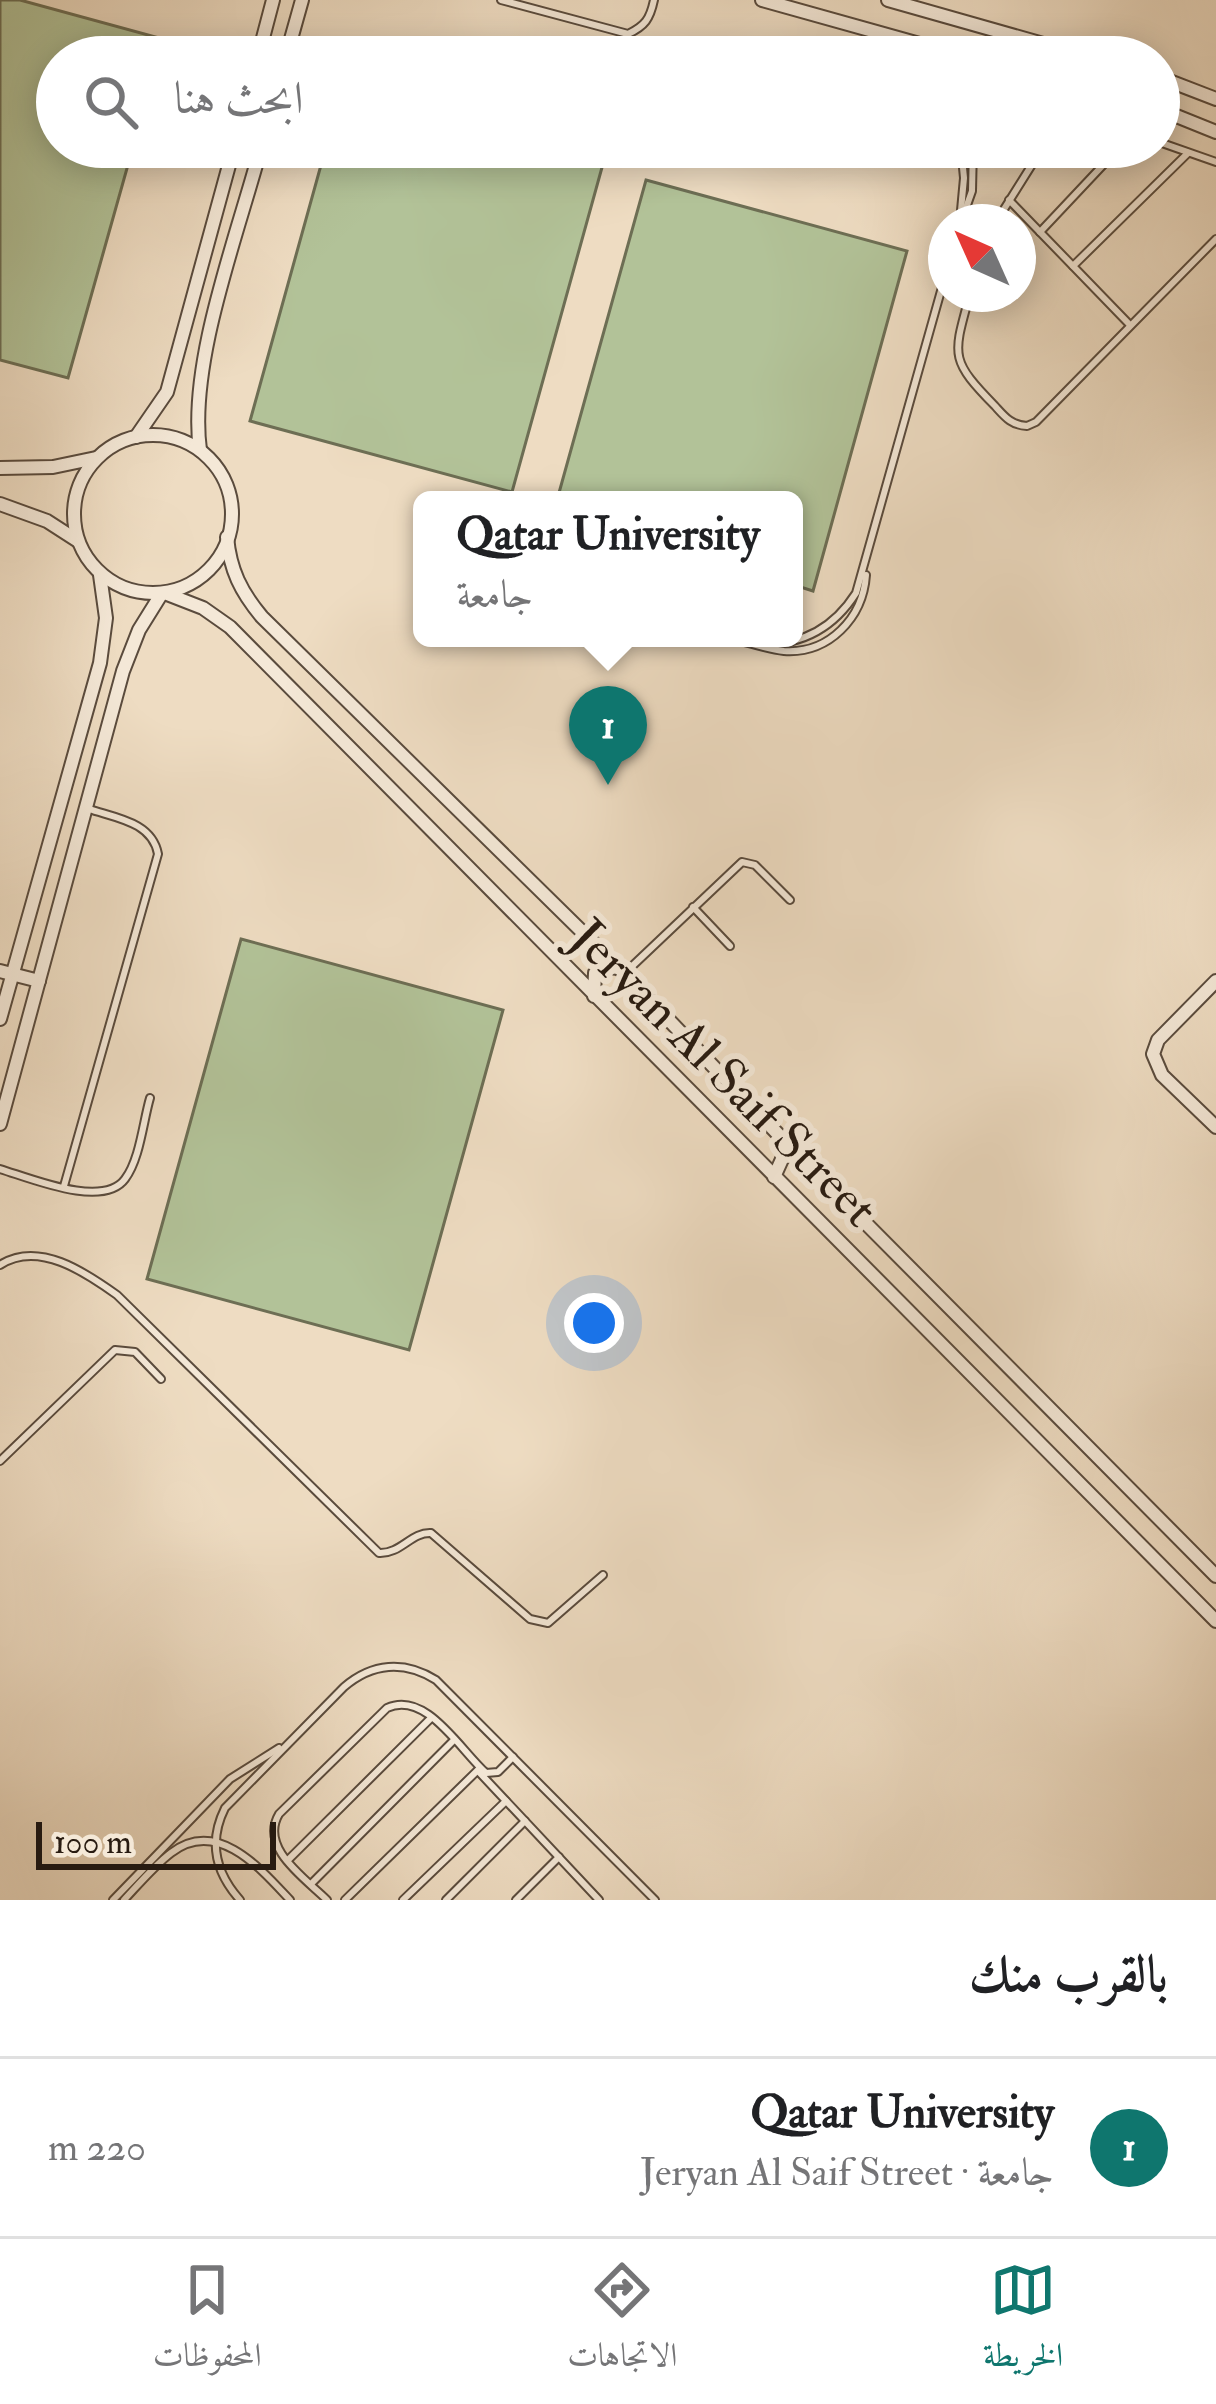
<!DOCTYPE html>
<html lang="ar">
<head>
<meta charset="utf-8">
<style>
  :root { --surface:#fff; --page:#f6f6f6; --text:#202124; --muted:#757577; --line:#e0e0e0; --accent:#0f766e }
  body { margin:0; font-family:"IM FELL Double Pica",Amiri,serif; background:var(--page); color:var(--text); direction:rtl }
  .compass { position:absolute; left:928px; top:204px; width:108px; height:108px; border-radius:50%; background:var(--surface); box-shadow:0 6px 30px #0003; rotate:315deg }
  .scale { position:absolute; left:36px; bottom:30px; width:240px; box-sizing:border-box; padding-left:12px; border:6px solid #281b11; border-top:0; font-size:33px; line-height:42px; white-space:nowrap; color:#281b11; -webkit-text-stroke:9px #f4e8d7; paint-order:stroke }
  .you { position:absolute; left:594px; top:1323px; width:42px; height:42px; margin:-30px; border:9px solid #fff; border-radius:50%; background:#1a73e8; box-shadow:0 0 0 18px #1a73e833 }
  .badge { display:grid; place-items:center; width:78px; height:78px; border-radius:50%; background:var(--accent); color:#fff; font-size:39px; font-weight:700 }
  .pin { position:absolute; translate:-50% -99px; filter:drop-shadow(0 3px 6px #0008) }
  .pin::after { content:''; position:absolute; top:63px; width:42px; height:36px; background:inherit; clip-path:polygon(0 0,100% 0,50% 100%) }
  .popup { position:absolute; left:413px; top:491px; width:390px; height:156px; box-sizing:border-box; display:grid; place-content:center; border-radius:18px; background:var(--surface); filter:drop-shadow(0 3px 9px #0005); font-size:39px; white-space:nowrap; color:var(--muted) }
  .popup b { font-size:45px; color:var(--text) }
  .popup::after { content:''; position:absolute; left:50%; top:100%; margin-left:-24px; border:24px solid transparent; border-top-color:var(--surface) }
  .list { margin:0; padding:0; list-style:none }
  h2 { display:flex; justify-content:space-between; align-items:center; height:156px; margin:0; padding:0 48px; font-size:51px }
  h2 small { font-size:39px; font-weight:400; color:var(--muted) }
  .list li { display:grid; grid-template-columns:78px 1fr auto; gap:36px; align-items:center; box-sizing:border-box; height:180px; padding:0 48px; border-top:3px solid var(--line) }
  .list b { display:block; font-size:45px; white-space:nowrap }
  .list p { margin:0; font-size:39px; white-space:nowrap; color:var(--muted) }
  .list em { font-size:39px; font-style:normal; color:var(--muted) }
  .icon { flex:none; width:66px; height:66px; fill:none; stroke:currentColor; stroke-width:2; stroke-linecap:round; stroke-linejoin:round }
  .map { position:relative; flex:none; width:1216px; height:1900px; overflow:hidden; direction:ltr }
  .search { position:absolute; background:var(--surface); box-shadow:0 6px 30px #0003; left:36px; right:36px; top:36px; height:132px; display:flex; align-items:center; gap:30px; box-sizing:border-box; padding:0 42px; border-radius:66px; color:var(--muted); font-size:45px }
  .sheet { height:336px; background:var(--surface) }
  nav { display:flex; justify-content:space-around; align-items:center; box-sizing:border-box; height:168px; border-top:3px solid var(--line); background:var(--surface); font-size:33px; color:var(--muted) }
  nav a { display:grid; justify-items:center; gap:6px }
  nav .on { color:var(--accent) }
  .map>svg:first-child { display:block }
  .green { fill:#b2c298; stroke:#6d6e54; stroke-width:3 }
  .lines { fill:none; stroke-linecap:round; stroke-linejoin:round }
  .lane-casing { stroke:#5a4b3d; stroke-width:10 }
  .street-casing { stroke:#5a4b3d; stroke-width:16 }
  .lane { stroke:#f4e8d7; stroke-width:6 }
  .street { stroke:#f4e8d7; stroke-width:12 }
  .labels { text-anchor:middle; stroke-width:12; stroke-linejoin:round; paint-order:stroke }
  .street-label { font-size:51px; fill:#281b11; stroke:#f4e8d7 }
</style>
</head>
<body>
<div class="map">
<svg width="1216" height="1900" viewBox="0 0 1216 1900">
  <rect width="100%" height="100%" fill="#eedcc2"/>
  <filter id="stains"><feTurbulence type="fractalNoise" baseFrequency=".00167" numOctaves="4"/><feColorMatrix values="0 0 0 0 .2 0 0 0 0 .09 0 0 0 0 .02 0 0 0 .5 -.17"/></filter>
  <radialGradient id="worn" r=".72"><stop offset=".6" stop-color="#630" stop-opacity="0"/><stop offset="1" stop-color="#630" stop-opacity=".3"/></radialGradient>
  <g class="green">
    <polygon points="0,0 20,0 163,39 158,57 57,57 57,147 133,147 68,378 0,360"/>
    <polygon points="326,147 585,147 606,153 512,492 250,421"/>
    <polygon points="646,180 907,251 813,591 794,585 794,500 557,500"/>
    <polygon points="241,939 503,1010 409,1350 147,1279"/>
  </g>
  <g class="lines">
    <defs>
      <g id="lane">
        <path d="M501 0 628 34C645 26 650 19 654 0"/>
        <polyline points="1159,142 1216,162"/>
        <polyline points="1009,200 1130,325"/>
        <polyline points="960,221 964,178 961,147"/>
        <polyline points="961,222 972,191 973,147"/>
        <polyline points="996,222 1043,147"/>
        <polyline points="1040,232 1120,147"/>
        <polyline points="1073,266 1188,153"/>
        <path d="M970 294C953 356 949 359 995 406 1005 417 1011 425 1027 426L1036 422 1216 239"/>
        <path d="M729 638C747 642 766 649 784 651 829 654 863 618 866 575"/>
        <path d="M758 644C800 646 833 629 856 593L946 273"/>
        <polyline points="693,907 730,946"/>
        <polyline points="627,971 742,862 755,865 790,900"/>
        <path d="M0 1169C30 1178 103 1209 125 1179 140 1159 143 1122 150 1098"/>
        <path d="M64 1186 158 854C152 822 116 818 89 809"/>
        <path d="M0 1265C38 1240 85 1272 117 1295L379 1553C401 1554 411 1532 431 1533L530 1619 548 1623 603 1575"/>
        <polyline points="0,1461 115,1350 135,1352 161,1379"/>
        <polyline points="478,1771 599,1900"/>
        <polyline points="288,1860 430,1719"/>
        <polyline points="312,1883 453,1741"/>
        <polyline points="113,1900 230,1779 279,1748"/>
        <path d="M124 1900C139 1884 154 1866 171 1853 217 1817 261 1869 290 1900"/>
        <path d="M240 1900C215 1872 208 1842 225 1808L344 1687C372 1663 404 1660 436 1680L655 1900"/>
        <path d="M327 1900C305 1878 259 1848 279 1814L387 1708C426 1690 460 1750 486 1773L498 1772 513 1757"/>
        <polyline points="345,1900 480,1768"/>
        <polyline points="403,1900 506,1801"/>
        <polyline points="446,1900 525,1821"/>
        <polyline points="516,1900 559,1857"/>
      </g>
      <g id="street">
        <polyline points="762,0 966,57"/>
        <polyline points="888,0 1089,57"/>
        <polyline points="258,57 273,0"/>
        <polyline points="286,57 302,0"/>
        <polyline points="1159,77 1216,99"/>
        <polyline points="1159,109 1216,132"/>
        <circle cx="153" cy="514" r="79"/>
        <polyline points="136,437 167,392 234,147"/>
        <path d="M200 450C188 363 238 234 261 147"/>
        <polyline points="0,468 53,467 96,458"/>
        <polyline points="0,504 47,521 78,541"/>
        <path d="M227 537C230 570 241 592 262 617L620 969 797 1154 1216 1576"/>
        <polyline points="167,594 203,608 230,627 1216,1621"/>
        <polyline points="0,971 39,981"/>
        <polyline points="1216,981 1158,1040 1153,1054 1162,1075 1216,1127"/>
        <polyline points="594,996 595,973 607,967 619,968"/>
        <polyline points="0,1019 100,663 106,618 100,575"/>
        <polyline points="0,1124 123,671 139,630 162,593"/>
        <polyline points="774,1177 783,1157 797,1154"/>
      </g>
    </defs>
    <use href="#lane" class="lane-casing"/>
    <use href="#street" class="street-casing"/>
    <use href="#lane" class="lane"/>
    <use href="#street" class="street"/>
  </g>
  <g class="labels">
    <g class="street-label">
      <text transform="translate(725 1072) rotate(45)" y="18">Jeryan Al Saif Street</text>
    </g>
  </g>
  <rect width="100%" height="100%" filter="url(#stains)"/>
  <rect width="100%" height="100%" fill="url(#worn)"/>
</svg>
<svg class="compass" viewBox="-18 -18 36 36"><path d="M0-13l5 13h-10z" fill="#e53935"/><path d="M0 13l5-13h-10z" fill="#757577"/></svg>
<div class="scale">100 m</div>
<div class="you"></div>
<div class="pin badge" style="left:608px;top:785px">1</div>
<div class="popup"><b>Qatar University</b>جامعة</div>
<div class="search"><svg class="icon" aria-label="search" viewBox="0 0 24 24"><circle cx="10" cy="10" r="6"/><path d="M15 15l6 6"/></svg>ابحث هنا</div>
</div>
<section class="sheet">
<h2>بالقرب منك<small></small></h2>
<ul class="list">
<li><span class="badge">1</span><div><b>Qatar University</b><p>جامعة · Jeryan Al Saif Street</p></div><em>220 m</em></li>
</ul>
</section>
<nav>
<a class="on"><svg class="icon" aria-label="map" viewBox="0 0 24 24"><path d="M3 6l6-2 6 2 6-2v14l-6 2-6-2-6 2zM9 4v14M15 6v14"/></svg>الخريطة</a>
<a><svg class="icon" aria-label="directions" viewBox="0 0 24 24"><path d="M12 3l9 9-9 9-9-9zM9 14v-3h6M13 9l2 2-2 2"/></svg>الاتجاهات</a>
<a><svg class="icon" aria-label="saved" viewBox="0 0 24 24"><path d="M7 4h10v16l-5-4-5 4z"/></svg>المحفوظات</a>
</nav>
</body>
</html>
